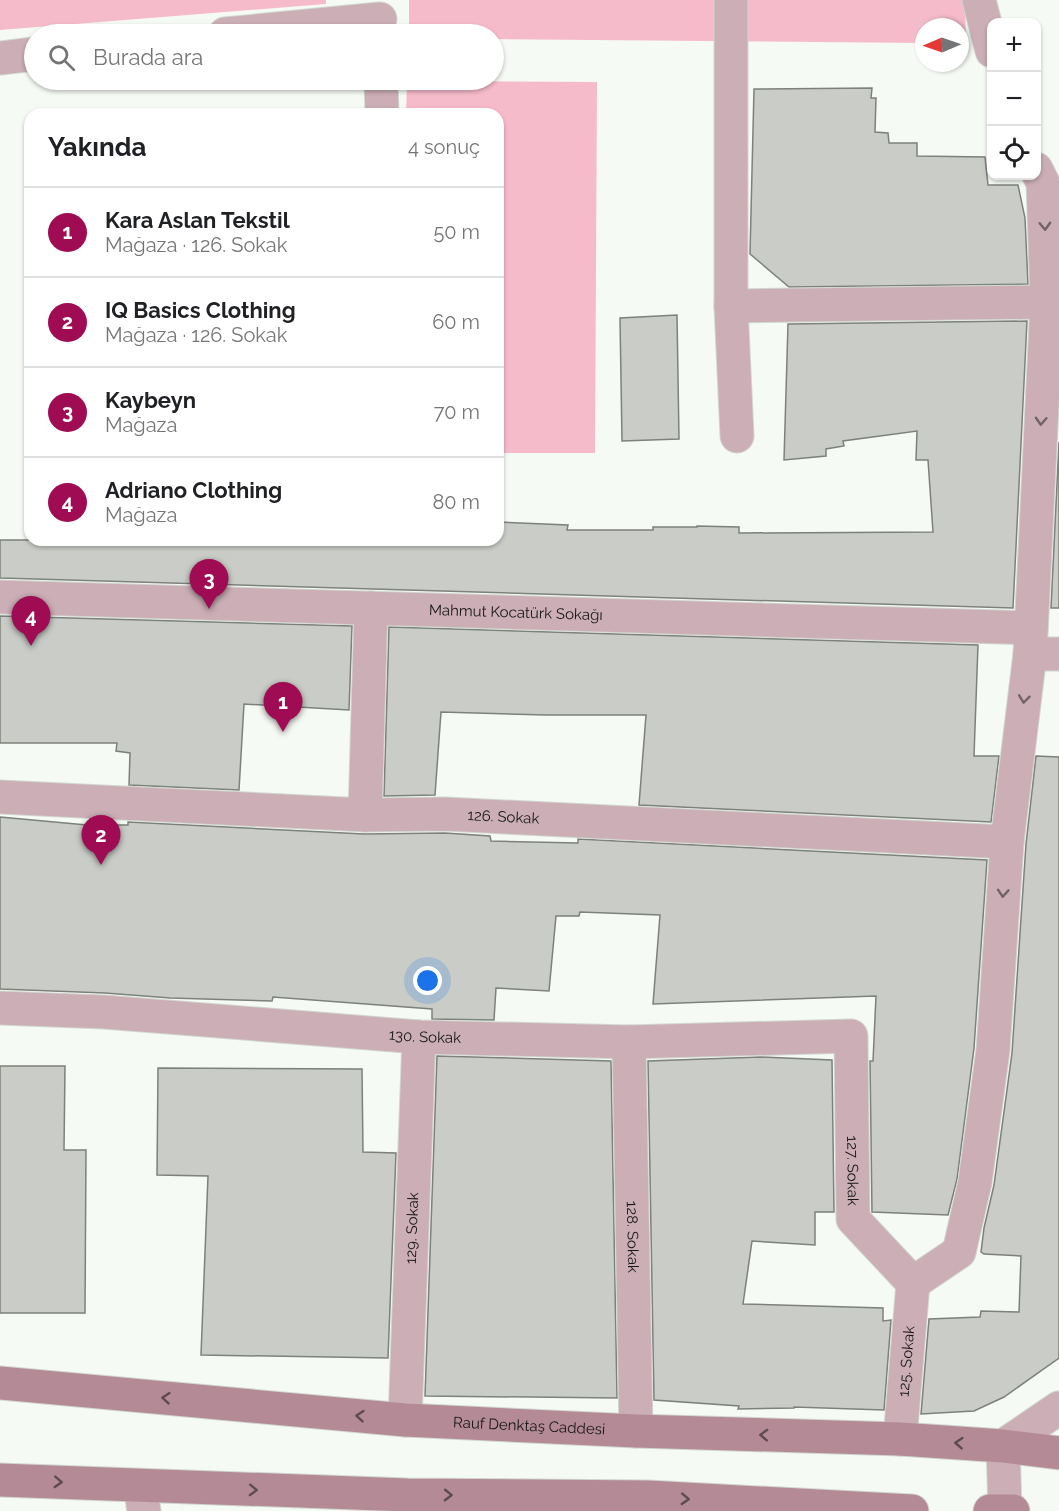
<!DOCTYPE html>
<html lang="tr">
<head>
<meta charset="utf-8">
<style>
  :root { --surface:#fff; --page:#f6f6f6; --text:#202124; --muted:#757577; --line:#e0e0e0; --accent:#9f0c53 }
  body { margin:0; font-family:Raleway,sans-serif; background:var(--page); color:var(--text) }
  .controls { position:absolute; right:18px; top:18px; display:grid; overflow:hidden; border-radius:12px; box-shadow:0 2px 4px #0004 }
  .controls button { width:54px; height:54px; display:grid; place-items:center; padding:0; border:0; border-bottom:2px solid var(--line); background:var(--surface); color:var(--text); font:30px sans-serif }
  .compass { position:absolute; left:915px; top:18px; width:54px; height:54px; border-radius:50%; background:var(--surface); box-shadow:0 2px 4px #0004; rotate:268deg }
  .you { position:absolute; left:428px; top:981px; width:21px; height:21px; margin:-15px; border:4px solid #fff; border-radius:50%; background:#1a73e8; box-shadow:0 0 0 9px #1a73e833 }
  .badge { display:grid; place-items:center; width:39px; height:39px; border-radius:50%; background:var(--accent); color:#fff; font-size:20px; font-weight:700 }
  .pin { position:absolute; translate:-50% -50px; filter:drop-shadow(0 2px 3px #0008) }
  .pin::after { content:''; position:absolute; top:32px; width:21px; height:18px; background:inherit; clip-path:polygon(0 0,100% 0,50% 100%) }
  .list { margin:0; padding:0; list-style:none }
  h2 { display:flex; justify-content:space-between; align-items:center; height:78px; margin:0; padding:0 24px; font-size:26px }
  h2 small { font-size:20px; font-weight:400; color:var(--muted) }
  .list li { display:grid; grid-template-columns:39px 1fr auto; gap:18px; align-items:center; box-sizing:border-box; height:90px; padding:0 24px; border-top:2px solid var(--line) }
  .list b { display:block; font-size:22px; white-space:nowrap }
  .list p { margin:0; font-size:20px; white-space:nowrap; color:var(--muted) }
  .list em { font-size:20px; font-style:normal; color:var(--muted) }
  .icon { flex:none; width:33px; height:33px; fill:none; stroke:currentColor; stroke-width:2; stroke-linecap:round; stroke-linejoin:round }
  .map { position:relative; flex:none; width:1059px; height:1511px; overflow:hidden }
  .search { position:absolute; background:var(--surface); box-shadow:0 2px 4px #0004; left:24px; top:24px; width:480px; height:66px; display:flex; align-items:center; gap:15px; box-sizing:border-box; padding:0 21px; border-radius:33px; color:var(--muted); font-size:22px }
  .panel { position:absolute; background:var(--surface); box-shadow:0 2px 4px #0004; left:24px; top:108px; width:480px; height:438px; border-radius:18px }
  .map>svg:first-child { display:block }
  .green { fill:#f6bbcb }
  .building { fill:#cacdc7; stroke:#7d817b; stroke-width:1.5 }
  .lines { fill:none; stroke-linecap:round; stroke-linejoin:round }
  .street-casing { stroke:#d2d6d0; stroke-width:35 }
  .secondary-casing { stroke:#d2d6d0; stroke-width:35 }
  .street { stroke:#cbaeb6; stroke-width:33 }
  .secondary { stroke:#b38a95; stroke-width:33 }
  .oneway { stroke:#716366 }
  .oneway2 { stroke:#5d4b4f }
  .labels { text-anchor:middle; stroke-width:4.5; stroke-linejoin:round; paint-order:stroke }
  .street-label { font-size:15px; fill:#171816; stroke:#fff }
</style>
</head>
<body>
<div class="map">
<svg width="1059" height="1511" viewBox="0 0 1059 1511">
  <rect width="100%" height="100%" fill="#f6faf4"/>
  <g class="green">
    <polygon points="0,0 326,0 326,4 0,30"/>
    <polygon points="409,0 965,0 966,43 960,43 960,27 924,27 924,43 494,39 494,34 409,34"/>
    <polygon points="407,81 597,82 595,453 498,453 498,114 406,114"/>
  </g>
  <g class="building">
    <polygon points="872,88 871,98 876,98 875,132 888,133 889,143 917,143 917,156 985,157 988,185 1018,185 1025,218 1028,284 789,287 750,254 754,89"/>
    <polygon points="677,315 679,439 622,441 620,318"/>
    <polygon points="1027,321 1013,608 0,578 0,540 498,540 498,522 568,525 567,530 653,530 653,527 697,527 697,526 739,527 739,533 933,532 928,460 916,460 917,431 843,441 844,446 826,449 826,456 784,460 788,324"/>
    <polygon points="1059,442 1059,608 1051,608"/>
    <polygon points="0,616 352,626 349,710 244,704 239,790 129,785 130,753 116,751 117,743 0,743"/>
    <polygon points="389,627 978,645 974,756 999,756 991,822 639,805 646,715 546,715 441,712 435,795 384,796"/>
    <polygon points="1036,756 1059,757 1059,1358 1004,1397 974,1411 921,1414 929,1319 980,1317 981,1311 1019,1312 1021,1256 984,1254 981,1252 984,1228 994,1185 1012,1053 1026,844"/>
    <polygon points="0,817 87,825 128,825 128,822 364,834 445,833 490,836 491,841 578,843 578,839 987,860 974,1048 957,1179 948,1215 872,1212 870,1061 873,1061 876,996 653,1004 660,915 580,912 579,916 556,916 549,991 496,988 494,1020 432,1019 432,1009 273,997 272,1001 170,998 105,993 0,989"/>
    <polygon points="437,1056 611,1061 617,1398 425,1396"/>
    <polygon points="761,1057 832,1060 834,1212 815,1212 815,1245 752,1241 743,1304 883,1308 883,1321 891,1320 884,1410 794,1407 794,1408 738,1409 739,1406 654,1400 648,1061"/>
    <polygon points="0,1066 65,1066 64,1150 86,1150 85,1313 0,1313"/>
    <polygon points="158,1068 362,1069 363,1152 396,1153 388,1358 201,1355 208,1176 157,1175"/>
  </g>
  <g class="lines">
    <defs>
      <g id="street">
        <polyline points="731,0 731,306 737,436"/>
        <polyline points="979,0 992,51"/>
        <polyline points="225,34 380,19"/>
        <polyline points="0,58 34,54"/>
        <polyline points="381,80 382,114"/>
        <polyline points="731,306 1047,302"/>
        <path id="s1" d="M0 597 1031 628"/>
        <polyline points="1030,654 1059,654"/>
        <path id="s2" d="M0 797 365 815 445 814 1007 842"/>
        <polyline points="365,815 371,608"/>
        <path id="s3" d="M0 1008 104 1012 419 1037 629 1042 851 1036 853 1219 913 1283"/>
        <path id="s4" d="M629 1042 636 1431"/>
        <polyline points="913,1283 959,1252 975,1182 993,1050 1007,842 1030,654 1047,302 1043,183 1036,169"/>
        <path id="s5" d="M405 1420 419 1037"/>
        <path id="s6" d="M900 1439 913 1283"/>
        <polyline points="140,1486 144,1511"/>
        <polyline points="1005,1510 1003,1446 1059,1408"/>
      </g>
      <g id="secondary">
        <path id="s7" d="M0 1383 405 1420 636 1431 900 1439 1003 1446 1059 1453"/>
        <polyline points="0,1480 407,1495 648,1497 912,1511"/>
        <polyline points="990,1511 1013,1511"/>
      </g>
    </defs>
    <use href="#street" class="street-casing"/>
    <use href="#secondary" class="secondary-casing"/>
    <use href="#street" class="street"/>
    <use href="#secondary" class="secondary"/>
  </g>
  <defs><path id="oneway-chevron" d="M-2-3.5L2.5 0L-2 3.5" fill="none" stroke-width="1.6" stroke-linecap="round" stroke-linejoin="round" transform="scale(1.5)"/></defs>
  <g class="oneway">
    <use href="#oneway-chevron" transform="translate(1045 226) rotate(88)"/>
    <use href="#oneway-chevron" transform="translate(1041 421) rotate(93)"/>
    <use href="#oneway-chevron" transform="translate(1024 699) rotate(97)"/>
    <use href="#oneway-chevron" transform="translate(1003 893) rotate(94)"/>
  </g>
  <g class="oneway2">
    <use href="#oneway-chevron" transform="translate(166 1398) rotate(-175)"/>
    <use href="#oneway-chevron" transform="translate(360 1416) rotate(-175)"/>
    <use href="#oneway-chevron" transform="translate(764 1435) rotate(-178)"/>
    <use href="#oneway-chevron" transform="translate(959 1443) rotate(-176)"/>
    <use href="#oneway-chevron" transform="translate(58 1482) rotate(3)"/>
    <use href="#oneway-chevron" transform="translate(253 1490) rotate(2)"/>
    <use href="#oneway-chevron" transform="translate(448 1495) rotate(1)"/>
    <use href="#oneway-chevron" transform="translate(685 1499) rotate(3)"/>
  </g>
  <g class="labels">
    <g class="street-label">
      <text dy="5" stroke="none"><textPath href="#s1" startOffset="516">Mahmut Kocatürk Sokağı</textPath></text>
      <text dy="5" stroke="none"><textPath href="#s2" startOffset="504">126. Sokak</textPath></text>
      <text dy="5" stroke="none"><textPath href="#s3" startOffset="426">130. Sokak</textPath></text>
      <text dy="5" stroke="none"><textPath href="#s3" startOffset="987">127. Sokak</textPath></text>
      <text dy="5" stroke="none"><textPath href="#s5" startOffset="192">129. Sokak</textPath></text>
      <text dy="5" stroke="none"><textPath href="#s4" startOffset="195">128. Sokak</textPath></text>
      <text dy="5" stroke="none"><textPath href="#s6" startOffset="78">125. Sokak</textPath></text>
      <text dy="5" stroke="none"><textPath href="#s7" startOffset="531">Rauf Denktaş Caddesi</textPath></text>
    </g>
  </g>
</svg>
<div class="controls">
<button>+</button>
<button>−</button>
<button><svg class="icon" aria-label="locate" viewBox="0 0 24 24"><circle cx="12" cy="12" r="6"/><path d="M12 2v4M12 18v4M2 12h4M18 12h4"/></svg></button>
</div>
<svg class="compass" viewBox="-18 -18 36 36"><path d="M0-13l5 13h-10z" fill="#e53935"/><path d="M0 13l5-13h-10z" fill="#757577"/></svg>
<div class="you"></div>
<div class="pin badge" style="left:283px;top:732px">1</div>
<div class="pin badge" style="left:101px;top:865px">2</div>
<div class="pin badge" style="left:209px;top:609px">3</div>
<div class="pin badge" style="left:31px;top:646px">4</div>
<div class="search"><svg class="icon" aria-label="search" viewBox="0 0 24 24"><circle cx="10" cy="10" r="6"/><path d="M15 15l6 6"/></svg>Burada ara</div>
<section class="panel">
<h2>Yakında<small>4 sonuç</small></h2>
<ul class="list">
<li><span class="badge">1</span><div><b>Kara Aslan Tekstil</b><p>Mağaza · 126. Sokak</p></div><em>50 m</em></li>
<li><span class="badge">2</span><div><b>IQ Basics Clothing</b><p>Mağaza · 126. Sokak</p></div><em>60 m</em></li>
<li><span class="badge">3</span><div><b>Kaybeyn</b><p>Mağaza</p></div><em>70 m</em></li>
<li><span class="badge">4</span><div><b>Adriano Clothing</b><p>Mağaza</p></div><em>80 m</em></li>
</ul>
</section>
</div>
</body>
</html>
